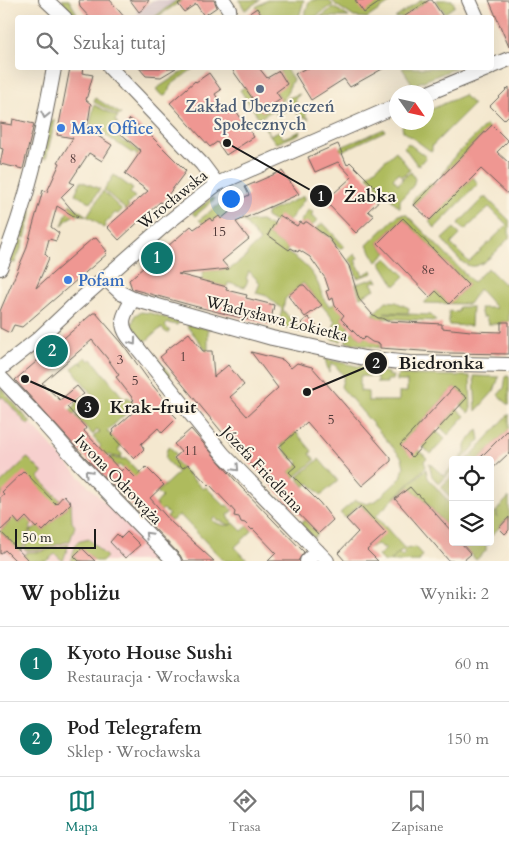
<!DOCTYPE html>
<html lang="pl">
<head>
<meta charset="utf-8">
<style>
  :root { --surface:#fff; --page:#f2f2f2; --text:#222; --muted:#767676; --line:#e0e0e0; --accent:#0f766e }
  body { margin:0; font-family:Cardo,serif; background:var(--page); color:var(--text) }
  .controls { position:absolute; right:15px; bottom:15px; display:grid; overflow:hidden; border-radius:5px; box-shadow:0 5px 20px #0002 }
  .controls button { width:45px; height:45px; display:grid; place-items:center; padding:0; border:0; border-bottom:1px solid var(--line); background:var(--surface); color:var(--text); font:25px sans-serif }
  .compass { position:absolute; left:389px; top:85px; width:45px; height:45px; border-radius:50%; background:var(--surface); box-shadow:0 5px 20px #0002; rotate:124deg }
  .scale { position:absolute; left:15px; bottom:12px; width:81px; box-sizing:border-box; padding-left:5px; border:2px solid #1c1c1c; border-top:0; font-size:14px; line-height:18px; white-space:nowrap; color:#1c1c1c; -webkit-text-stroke:4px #fcf5e5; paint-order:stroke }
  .you { position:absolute; left:230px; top:198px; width:18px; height:18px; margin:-12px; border:4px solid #fff; border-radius:50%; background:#1a73e8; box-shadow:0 0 0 8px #1a73e833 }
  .badge { display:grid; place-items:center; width:32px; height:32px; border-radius:50%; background:var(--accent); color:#fff; font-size:16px; font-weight:700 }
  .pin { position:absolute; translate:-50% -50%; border:2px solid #fff; box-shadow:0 1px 5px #0006 }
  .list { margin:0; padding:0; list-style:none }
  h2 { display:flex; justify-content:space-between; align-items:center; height:65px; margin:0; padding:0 20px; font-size:21px }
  h2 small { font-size:16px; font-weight:400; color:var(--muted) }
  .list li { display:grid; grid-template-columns:32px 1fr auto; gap:15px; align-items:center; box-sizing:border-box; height:75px; padding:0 20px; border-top:1px solid var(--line) }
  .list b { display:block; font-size:19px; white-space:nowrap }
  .list p { margin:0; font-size:16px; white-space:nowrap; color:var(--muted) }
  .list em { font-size:16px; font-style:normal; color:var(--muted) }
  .icon { flex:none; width:28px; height:28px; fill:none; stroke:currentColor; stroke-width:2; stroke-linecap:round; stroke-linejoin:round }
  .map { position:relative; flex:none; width:509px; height:561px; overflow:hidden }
  .search { position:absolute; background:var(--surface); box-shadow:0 5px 20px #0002; left:15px; right:15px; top:15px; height:55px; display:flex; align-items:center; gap:12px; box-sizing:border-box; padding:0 18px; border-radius:5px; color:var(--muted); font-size:19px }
  .sheet { height:215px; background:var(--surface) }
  nav { display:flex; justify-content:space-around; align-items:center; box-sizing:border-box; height:70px; border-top:1px solid var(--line); background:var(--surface); font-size:14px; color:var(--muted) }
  nav a { display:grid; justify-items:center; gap:2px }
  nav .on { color:var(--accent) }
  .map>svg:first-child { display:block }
  .built { fill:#f7d0ce }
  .industrial { fill:#d2bec4 }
  .green { fill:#aebb5d; stroke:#656c3c }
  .building { fill:#ef9792 }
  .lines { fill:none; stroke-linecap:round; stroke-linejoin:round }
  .minor-casing { stroke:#68635b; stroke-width:16 }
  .minor { stroke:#fff; stroke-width:14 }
  .oneway { stroke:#999 }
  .service-dot { fill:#5c6f8a; stroke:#fcf5e5; stroke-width:2 }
  .shop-dot { fill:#3f7fe0; stroke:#fcf5e5; stroke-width:2 }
  .labels { text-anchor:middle; stroke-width:4; stroke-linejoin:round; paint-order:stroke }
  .number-label { font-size:14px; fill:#513b3a }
  .service-label { font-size:16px; font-weight:bold; fill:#4e5e75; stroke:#fcf5e5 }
  .shop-label { font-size:16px; font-weight:bold; fill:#366cbe; stroke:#fcf5e5; text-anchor:start }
  .street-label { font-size:16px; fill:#1c1c1c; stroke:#fcf5e5 }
  .leader { fill:none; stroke:#1c1c1c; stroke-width:2 }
  .callout-dot { fill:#1c1c1c; stroke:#fcf5e5; stroke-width:2 }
  .mark-label { font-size:15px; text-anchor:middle; font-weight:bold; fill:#fff }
  .callout-label { font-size:18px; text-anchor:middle; font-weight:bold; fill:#1c1c1c; stroke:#fcf5e5; stroke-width:4; stroke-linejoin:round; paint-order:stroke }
</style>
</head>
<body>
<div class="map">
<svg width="509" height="561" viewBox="0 0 509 561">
  <rect width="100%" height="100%" fill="#fcf5e5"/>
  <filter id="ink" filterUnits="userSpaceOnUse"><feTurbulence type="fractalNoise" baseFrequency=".02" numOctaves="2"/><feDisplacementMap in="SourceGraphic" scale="10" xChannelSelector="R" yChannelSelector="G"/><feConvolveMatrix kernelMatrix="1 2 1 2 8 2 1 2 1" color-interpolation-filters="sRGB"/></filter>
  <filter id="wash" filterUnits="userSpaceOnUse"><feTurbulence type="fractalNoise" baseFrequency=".0096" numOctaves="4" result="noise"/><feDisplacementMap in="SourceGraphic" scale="20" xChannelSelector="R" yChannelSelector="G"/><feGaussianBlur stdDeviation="1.12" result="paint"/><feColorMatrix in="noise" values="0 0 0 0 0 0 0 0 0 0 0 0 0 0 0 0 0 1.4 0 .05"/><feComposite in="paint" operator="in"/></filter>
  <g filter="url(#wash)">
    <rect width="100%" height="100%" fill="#f4e8cf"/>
    <polygon class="built" points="0,389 70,467 162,561 0,561"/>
    <polygon class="industrial" points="153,0 177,0 153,17 140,17 136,12"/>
    <g class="green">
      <polygon points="62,0 69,0 79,17 73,17"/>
      <polygon points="177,0 183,0 157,17 153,18"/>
      <polygon points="239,0 260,0 245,10"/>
      <polygon points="267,0 304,0 299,17 263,17 256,7"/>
      <polygon points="313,0 329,0 333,5 315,17 304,17 309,2"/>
      <polygon points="332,0 394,0 367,18 354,17 336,5"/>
      <polygon points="421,0 429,0 408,13 411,17 395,18"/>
      <polygon points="436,0 452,0 455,6 445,13"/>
      <polygon points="334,7 349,17 320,17"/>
      <polygon points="188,68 194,68 171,85 170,90 165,96 161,95 156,89"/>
      <polygon points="281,68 285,68 293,79 284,99 274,106 273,105 281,99 276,91"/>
      <polygon points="402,68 456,68 413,85"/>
      <polygon points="245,87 262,112 271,107 273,110 260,118 259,118 240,90"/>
      <polygon points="300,94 295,99 298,111 302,109 309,119 297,114 294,107 276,115 275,112 286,104 288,98"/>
      <polygon points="464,95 473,105 432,146 432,151 429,150 403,131 402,127 404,123 426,122 427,111"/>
      <polygon points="95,98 121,114 119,116 94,102"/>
      <path d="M94 105 118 117 115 120 118 123 110 131 123 142C134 143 142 156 147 165L137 157 136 153H132L90 125Z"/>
      <polygon points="52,121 55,121 46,159 42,156 49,122"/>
      <polygon points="486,125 489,128 442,176 452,159"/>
      <polygon points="267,127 270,135 279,131 283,138 301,131 299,134 277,143 275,142 265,128"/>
      <polygon points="384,129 385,131 342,151 339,148"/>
      <polygon points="408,143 426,157 418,166 404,147"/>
      <polygon points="396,151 410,170 402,176 399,173 393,178 398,184 403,179 402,178 411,172 415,179 413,186 400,200 400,208 367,176"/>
      <polygon points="114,175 133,189 130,193 135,197 127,205 129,206 126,210 104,190"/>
      <polygon points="473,177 478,184 435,228 429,222"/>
      <polygon points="81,181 100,189 91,203 75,194"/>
      <path d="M436 182 414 205H413V200C418 192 427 185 436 182Z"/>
      <path d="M103 191 122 210 118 214 115 213 105 224 106 226 103 228C90 215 75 207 62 226L70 204 87 216Z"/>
      <polygon points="304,196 304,200 289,221 286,219 276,223 266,217 266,213"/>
      <polygon points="212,198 215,199 195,216 192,213"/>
      <path d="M483 198H487L509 220V238C500 247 481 272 467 265 458 261 449 247 442 239L454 228 460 235 451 244 469 262 507 225 489 207 465 230 458 224Z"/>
      <path d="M225 199 246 222 261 221 273 228 268 235 288 249 286 252C299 260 309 267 316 280 322 290 320 296 329 306L335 304 344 315 341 319 349 327 342 336 341 341 331 339 335 321 303 283 285 299 283 310 301 332 278 326 282 309 267 296 256 293 260 283 249 271 246 279 248 280 245 287 228 283 227 287 201 281 204 271 230 269 247 256V253L260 241Z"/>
      <polygon points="221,203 229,212 221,219 219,216 212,221 209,218 203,224 199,220"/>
      <polygon points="309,209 313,212 311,216 318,220 312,226 306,222 304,224 300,222"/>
      <polygon points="27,210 32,211 25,238 20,236"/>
      <polygon points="406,214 473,282 488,268 504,284 509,280 509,291 507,293 509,295 509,322 501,322 501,324 488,324 486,317 482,317 480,308 496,308 479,289 469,304 424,303 436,291 445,300 450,296 454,299 468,285 403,218 378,243 387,253 377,262 367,245 398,215"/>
      <polygon points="323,223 344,246 341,248 337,247 329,236 316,229"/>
      <polygon points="18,239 24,241 15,263 10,262"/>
      <polygon points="355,254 358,258 355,260 363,275 372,270 373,273 357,278 353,264 349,259"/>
      <polygon points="387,258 405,276 395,286 381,263"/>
      <polygon points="376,278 378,282 376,281 371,283 375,289 360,297 356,284"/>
      <polygon points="386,301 396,302 409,308 408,313 384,312 385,313 431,315 436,321 382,318 381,321 373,314"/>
      <polygon points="459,307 472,307 471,326 449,325 449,311 458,312"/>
      <polygon points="141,312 150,313 179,322 177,325 168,323 165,326 170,331 167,333 161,328 145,342 171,376 169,378 152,358 132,325 135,315"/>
      <polygon points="189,325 208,329 208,352 187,326"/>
      <polygon points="353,331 362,340 366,336 372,342 380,343 380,348 346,342 347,337"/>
      <path d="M86 357 89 361 92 359 124 399 128 397 135 405 107 431 121 446 118 450 122 454 121 458 108 455 107 456 99 448 101 446 93 437 100 432 97 430 93 435 76 416 77 415 80 418 82 416 77 410 75 415 70 410 76 405 75 404 84 396 86 399 81 405 88 413C93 409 96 406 95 399L72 368 80 362 84 366 81 361Z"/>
      <polygon points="325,359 388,373 388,376 393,376 392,380 387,380 387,383 377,383 377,377 360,376 360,391 368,392 368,401 399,401 399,392 407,392 407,381 397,381 397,377 399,375 470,376 471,410 469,413 461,405 467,398 454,387 400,445 412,456 418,450 427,458 424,461 426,467 376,516 405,549 415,547 423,556 419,559 420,561 391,561 399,553 402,556 405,553 402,550 390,561 383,561 378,556 386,549 384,547 382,548 378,544 368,548 385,533 360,504 345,518 340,513 355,500 367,504 377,500 401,478 404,467 402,458 341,387 344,376 335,365 331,364 329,373"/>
      <polygon points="474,376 499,377 494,391 476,411"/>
      <polygon points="506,376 509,376 509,405 498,395 504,388"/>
      <polygon points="1,388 31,423 28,425 3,397 0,398"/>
      <polygon points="457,409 465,416 448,435 440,427"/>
      <polygon points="509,414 509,429 478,460 467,460"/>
      <polygon points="478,429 480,440 462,460 459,460 465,453 465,445"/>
      <polygon points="436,431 445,439 431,454 422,446"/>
      <polygon points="296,432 312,451 310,454 315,460 294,478 289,472 299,463 295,459 292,459 281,446"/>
      <path d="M170 447 176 454 172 458 203 489 206 487 225 506 227 505 233 511 228 515 230 520 233 522 230 525 217 520 215 517 212 520C217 524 228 528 234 523L242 531 248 526 252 531 235 547 248 561H224L180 515 171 521 167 517 169 515 163 509 160 512 156 508 158 506 156 504 162 497 157 492 178 473 165 459 167 449Z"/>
      <polygon points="112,457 117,459 126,459 144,478 139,482 119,465 117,467 109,458"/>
      <polygon points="27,458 29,459 43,473 38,477 60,500 56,504 2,492 3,494 0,497 0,484"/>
      <polygon points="319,459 338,481 321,495 309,483 305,487 299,480 299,476"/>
      <polygon points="429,463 444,476 453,466 453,469 439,484 432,476"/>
      <polygon points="426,469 428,478 453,507 453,533 419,494 417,495 410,487 394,499"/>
      <polygon points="453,475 453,501 441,487"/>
      <polygon points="509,497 509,517 490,537 490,512 494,513 496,511 497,518 497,510"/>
      <polygon points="71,503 72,522 75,526 70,541 39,550 24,550 32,529 33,530 38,526 43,531"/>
      <polygon points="9,513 19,524 28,516 32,524 23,547 19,551 0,531 10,522"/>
      <polygon points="304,520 318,534 313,538 300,524"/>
      <polygon points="89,539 107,557 103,561 95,561 82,548 74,556 79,561 70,561 77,542"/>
      <polygon points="460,542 486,542 486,551 476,560"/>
      <polygon points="69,544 63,561 55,554 46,561 29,561 24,556 27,552 39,552"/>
    </g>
    <g id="blocks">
      <g class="building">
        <polygon points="79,0 110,0 125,18 90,18 80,7"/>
        <polygon points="130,0 149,0 143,9 139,12"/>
        <polygon points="183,0 214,0 217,7 204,16 196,4 184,12 178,4"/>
        <polygon points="355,0 383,0 364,13"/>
        <polygon points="429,0 432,0 444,18 402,18"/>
        <polygon points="489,0 509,0 509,47"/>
        <polygon points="257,8 263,18 242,18"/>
        <polygon points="70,68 83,68 82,73 93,75 86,100 91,104 87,129 112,145 102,161 89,153 70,182 74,184 61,197 78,217 77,218 57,206 51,227 59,233 56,241 49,239 45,254 49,258 36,288 93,238 94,239 96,238 107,251 105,252 107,254 22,327 14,325 10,333 0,328 0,311 26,250 43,190 47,192 60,163 58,162 73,138 57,135"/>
        <polygon points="139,68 176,68 161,77 146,76"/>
        <polygon points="231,68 259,68 267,78 279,71 287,84 276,92 281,99 262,112"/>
        <polygon points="306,68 384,68 350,87 344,79 311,100 295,74"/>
        <polygon points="209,73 221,90 215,94 225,110 232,105 254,137 226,155 217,142 210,147 170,103 195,81 196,82"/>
        <polygon points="509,87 509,115 504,120 490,106"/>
        <polygon points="13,119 34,124 23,169 0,164 3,149 0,148 0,123 12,125"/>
        <polygon points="130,119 148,133 186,171 162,203 160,202 119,240 107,227 148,191 125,174 141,151 119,132"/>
        <polygon points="492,125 508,141 497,152 509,163 509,195 481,169 430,220 414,205"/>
        <polygon points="338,144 347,165 350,162 384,196 368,211 374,216 356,233 325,201 352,177 338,162 315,172 308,157"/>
        <polygon points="282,171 299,194 236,222 249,239 222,261 229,269 178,274 227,287 226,290 247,295 246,298 274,305 270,325 194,306 132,289 129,280 191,226 194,229 210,218 212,221 219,216 221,219 239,204 237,201 249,195 245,187"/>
        <polygon points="279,215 297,226 300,222 304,224 305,222 307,222 329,238 349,266 359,299 372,314 378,318 382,318 387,321 442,324 442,328 471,331 501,332 501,322 509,322 509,354 449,353 380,348 380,344 372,342 365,337 362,340 341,319 344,315 335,306 333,298 329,300 326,291 329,290 325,278 310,257 299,250 298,252 291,248 289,250 268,235"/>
        <polygon points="403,218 468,285 449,304 436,291 430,297 378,243"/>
        <polygon points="301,285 304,285 322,305 305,317 288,296"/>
        <polygon points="93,313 96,313 122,343 150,382 173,410 171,412 177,418 162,433 158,428 141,444 144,449 134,459 111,435 114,432 113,430 138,408 132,401 134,400 116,377 119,375 107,358 92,340 42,383 60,400 77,386 84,394 67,407 86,428 84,431 121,471 125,467 135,477 146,467 164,485 150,498 172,523 214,561 183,561 180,555 85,457 15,380"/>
        <polygon points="308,317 318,328 312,334 301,323"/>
        <polygon points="189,333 203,351 212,351 214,377 228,365 244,385 230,397 247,416 278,388 251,352 283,360 291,368 297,363 312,367 391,458 391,461 362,486 307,422 279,447 296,466 289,472 320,503 333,520 318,534 235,448 160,357 166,352 165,351"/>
        <polygon points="454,387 467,398 412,457 400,445"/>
        <polygon points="191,429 241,487 304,552 298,561 268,561 276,553 253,529 252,530 245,523 241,522 239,517 234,516 235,512 228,504 209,484 208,485 188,464 183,468 174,458 181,452 174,444"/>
        <polygon points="509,429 509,453 490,471 490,460 478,460"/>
        <polygon points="24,471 56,504 64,495 71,503 43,531 38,526 36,528 26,517 19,524 14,518 0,531 29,561 16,561 5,550 0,554 0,497 4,494 2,492"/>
        <polygon points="410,487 417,495 418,494 453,533 453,542 460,542 471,554 463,561 449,561 395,499"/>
        <polygon points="361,506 386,533 367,550 378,561 345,561 338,553 358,532 346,519"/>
        <polygon points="509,517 509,530 505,534 499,528"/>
        <polygon points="127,532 140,545 125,558 110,542 117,534 121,538"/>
        <polygon points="82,548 95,561 79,561 74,556"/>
      </g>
    </g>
  </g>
  <g filter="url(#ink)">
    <use href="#blocks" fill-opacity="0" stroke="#68635b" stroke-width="1"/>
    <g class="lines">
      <defs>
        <g id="minor">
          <polyline points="46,0 65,18"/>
          <polyline points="223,0 229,9"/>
          <polyline points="469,0 477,18"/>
          <polyline points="492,66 509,59"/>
          <polyline points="110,68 202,164 217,184"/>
          <polyline points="426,94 489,68"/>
          <path d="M0 268C27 206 42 134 54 68"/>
          <polyline points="105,278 121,293 133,299 272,338 364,358 409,363 509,365"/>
          <path d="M133 299C125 313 118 322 128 336L223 454 327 561"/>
          <polyline points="0,369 37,340 72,307 166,224 217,184 396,106"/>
          <polyline points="0,377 36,415 79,463 174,561"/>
          <polyline points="307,561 317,551"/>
        </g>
      </defs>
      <use href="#minor" class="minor-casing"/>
      <use href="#minor" class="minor"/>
    </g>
    <defs><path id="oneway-chevron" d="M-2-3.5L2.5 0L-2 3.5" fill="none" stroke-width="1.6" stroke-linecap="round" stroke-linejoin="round" transform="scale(1.25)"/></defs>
    <g class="oneway">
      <use href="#oneway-chevron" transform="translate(45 115) rotate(102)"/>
      <use href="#oneway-chevron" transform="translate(133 342) rotate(54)"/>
      <use href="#oneway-chevron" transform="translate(236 468) rotate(47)"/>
      <use href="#oneway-chevron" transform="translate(88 473) rotate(-134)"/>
      <use href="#oneway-chevron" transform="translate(148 535) rotate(-134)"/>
    </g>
  </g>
  <circle class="service-dot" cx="260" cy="89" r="5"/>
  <g class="shop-dot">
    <circle cx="61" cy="128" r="5"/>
    <circle cx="68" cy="280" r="5"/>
  </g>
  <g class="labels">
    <g class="number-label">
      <text x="73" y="163">8</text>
      <text x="219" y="236">15</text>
      <text x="428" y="274">8e</text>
      <text x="183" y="361">1</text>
      <text x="120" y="364">3</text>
      <text x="135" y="385">5</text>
      <text x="331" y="424">5</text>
      <text x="191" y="455">11</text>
    </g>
    <g class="service-label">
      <text x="260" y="112">Zakład Ubezpieczeń<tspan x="260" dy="18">Społecznych</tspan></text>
    </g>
    <g class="shop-label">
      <text x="71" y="134">Max Office</text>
      <text x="78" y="286">Pofam</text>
    </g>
    <g class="street-label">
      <text transform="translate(172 199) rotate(-39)" y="6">Wrocławska</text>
      <text transform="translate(277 318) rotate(14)" y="6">Władysława Łokietka</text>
      <text transform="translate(263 469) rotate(47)" y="6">Józefa Friedleina</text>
      <text transform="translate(119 479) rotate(46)" y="6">Iwona Odrowąża</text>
    </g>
  </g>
  <path class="leader" d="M227 143L321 196M307 392L376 363M25 379L88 407"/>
  <g class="callout-dot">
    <circle cx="227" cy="143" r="5"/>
    <circle cx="307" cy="392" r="5"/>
    <circle cx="25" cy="379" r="5"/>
    <circle cx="321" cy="196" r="12"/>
    <circle cx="376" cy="363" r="12"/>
    <circle cx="88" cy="407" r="12"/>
  </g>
  <g class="mark-label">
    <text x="321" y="201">1</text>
    <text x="376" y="368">2</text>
    <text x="88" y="412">3</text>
  </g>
  <g class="callout-label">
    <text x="370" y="202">Żabka</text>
    <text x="441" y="369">Biedronka</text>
    <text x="153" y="413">Krak-fruit</text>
  </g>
</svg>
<div class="controls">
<button><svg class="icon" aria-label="locate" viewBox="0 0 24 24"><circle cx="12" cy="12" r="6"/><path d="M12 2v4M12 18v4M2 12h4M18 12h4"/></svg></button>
<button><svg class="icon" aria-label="layers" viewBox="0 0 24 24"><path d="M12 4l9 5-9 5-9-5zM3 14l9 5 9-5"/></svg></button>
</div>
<svg class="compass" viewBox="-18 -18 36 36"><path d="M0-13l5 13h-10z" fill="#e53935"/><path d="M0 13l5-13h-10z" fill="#767676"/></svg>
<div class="scale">50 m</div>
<div class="you"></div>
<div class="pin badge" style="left:157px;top:258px">1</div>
<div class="pin badge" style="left:52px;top:351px">2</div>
<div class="search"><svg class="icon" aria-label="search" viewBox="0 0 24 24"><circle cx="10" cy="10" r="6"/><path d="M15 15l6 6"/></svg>Szukaj tutaj</div>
</div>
<section class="sheet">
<h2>W pobliżu<small>Wyniki: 2</small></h2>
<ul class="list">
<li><span class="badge">1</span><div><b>Kyoto House Sushi</b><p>Restauracja · Wrocławska</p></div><em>60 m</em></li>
<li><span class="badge">2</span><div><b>Pod Telegrafem</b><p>Sklep · Wrocławska</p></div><em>150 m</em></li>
</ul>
</section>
<nav>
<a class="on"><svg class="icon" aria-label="map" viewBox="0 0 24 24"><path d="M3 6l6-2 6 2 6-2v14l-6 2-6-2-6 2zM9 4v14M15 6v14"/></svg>Mapa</a>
<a><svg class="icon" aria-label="directions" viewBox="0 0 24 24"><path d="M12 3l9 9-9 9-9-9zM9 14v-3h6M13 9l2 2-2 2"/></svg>Trasa</a>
<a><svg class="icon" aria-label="saved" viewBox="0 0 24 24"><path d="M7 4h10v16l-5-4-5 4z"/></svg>Zapisane</a>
</nav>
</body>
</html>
